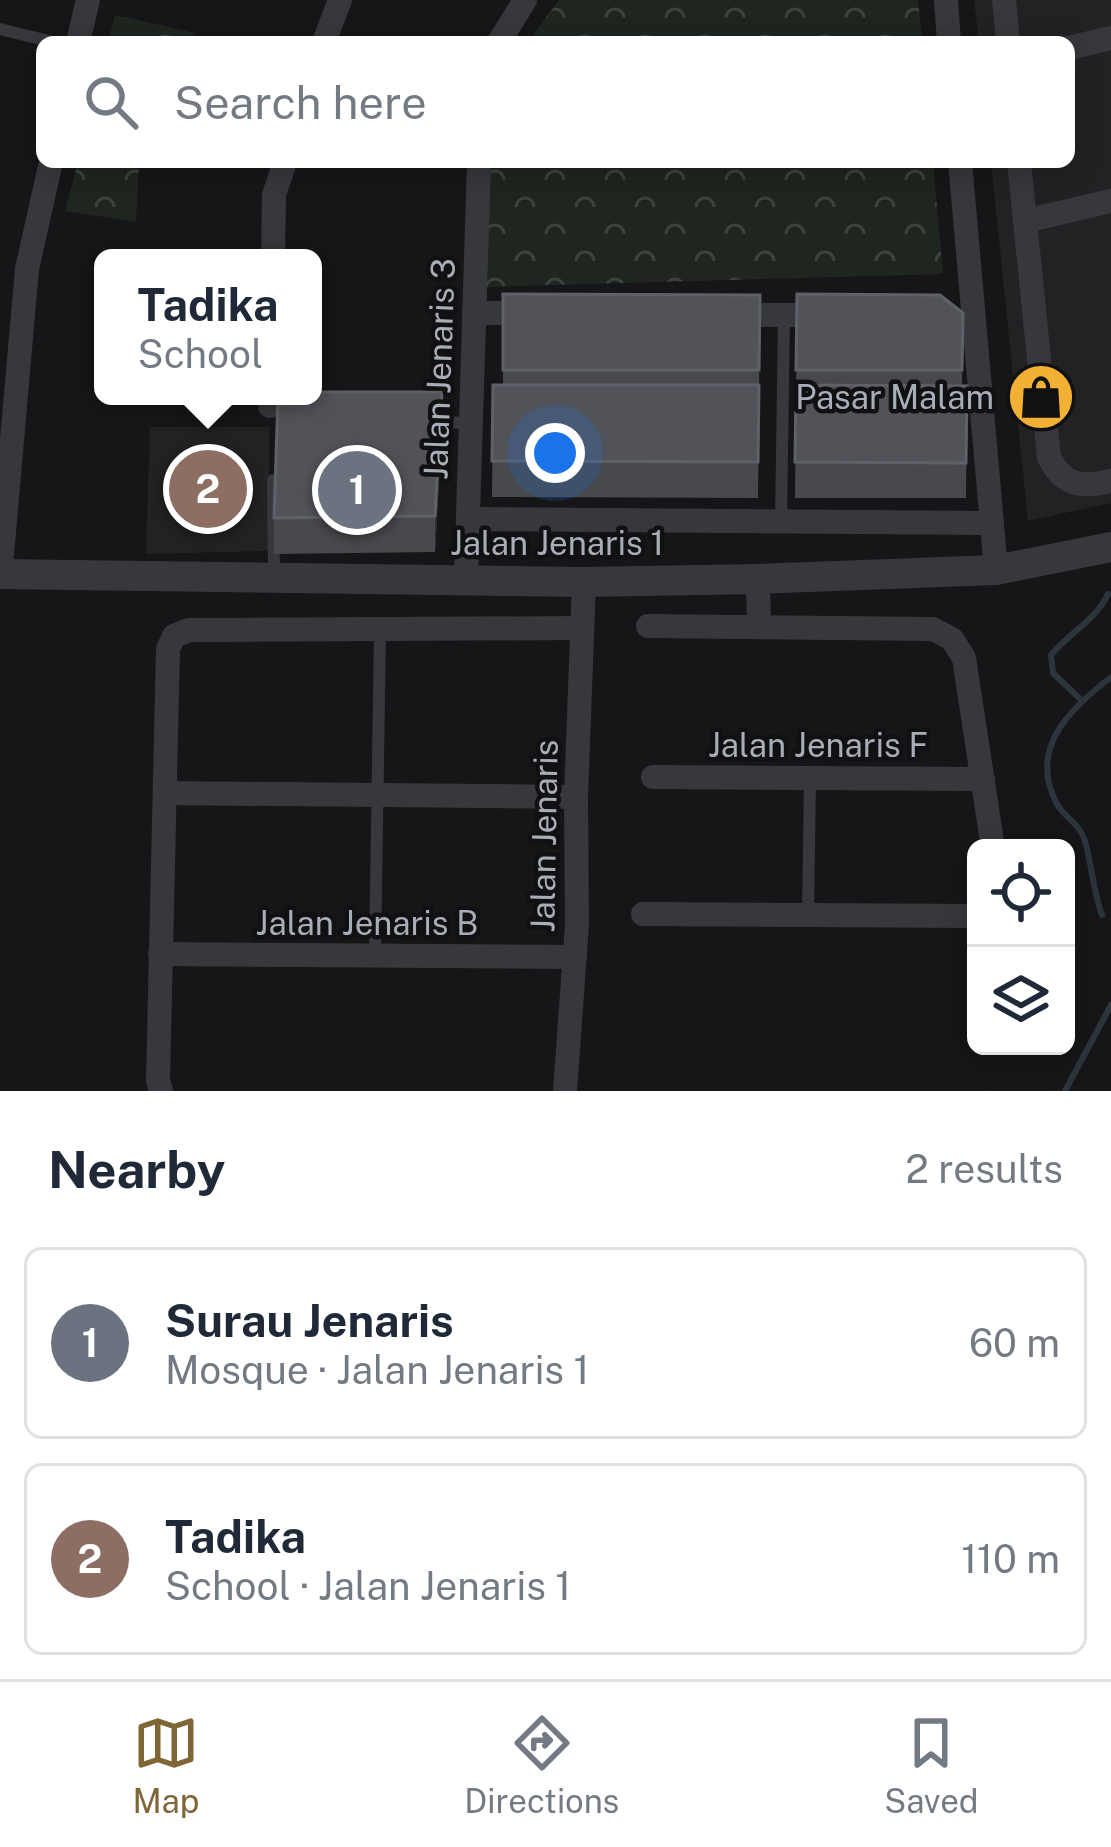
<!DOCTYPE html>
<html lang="en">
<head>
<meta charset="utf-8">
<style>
  :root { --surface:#fff; --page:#f2f2f3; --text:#1f2937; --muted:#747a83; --line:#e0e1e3; --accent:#7e6636 }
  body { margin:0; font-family:"Public Sans",sans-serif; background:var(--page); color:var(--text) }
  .controls { position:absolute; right:36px; bottom:36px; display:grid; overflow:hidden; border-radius:18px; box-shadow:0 6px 30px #0003 }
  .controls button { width:108px; height:108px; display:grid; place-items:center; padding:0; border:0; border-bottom:3px solid var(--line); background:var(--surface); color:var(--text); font:60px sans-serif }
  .you { position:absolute; left:555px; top:453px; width:42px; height:42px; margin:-30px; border:9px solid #fff; border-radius:50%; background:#1a73e8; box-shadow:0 0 0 18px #1a73e833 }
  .badge { display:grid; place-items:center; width:78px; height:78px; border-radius:50%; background:var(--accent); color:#fff; font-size:39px; font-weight:700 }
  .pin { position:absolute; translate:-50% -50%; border:6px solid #fff; box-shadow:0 3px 12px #0006 }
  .popup { position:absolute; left:94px; top:249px; width:228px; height:156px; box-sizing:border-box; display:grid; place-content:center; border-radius:18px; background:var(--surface); filter:drop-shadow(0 3px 9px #0005); font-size:39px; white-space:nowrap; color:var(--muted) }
  .popup b { font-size:45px; color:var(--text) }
  .popup::after { content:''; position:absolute; left:50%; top:100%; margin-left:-24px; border:24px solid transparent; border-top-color:var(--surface) }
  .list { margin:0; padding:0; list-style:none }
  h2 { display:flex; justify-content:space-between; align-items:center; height:156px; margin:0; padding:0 48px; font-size:51px }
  h2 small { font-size:39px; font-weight:400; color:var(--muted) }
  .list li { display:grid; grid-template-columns:78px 1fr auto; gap:36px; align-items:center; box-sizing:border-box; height:192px; margin:0 24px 24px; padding:0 24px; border:3px solid var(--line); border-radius:18px }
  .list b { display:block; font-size:45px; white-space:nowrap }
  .list p { margin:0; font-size:39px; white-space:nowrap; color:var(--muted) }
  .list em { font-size:39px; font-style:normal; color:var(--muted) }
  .icon { flex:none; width:66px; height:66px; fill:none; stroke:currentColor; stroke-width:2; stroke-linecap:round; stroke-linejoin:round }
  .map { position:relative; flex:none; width:1111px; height:1091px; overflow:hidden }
  .search { position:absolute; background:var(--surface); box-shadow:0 6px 30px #0003; left:36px; right:36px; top:36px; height:132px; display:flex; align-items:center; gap:30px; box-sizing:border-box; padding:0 42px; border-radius:18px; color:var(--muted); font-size:45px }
  .sheet { height:588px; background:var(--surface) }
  nav { display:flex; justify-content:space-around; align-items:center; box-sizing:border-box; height:168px; border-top:3px solid var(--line); background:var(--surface); font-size:33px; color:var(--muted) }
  nav a { display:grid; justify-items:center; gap:6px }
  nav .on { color:var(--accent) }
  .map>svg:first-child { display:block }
  .built { fill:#222225 }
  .forest { fill:url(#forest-crowns) }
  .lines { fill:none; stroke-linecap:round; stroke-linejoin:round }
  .stream { stroke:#2c353c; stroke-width:6 }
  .service { stroke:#37383d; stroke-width:12 }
  .minor { stroke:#37383d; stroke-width:24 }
  .tertiary { stroke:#37383d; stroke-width:30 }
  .wall { fill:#47494d }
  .shaded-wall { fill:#2f3033 }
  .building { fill:#525359; stroke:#5f6168; stroke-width:3 }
  .labels { text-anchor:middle; stroke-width:9; stroke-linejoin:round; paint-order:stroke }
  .street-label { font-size:33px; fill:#a8adb8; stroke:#111113 }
  .poi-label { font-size:33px; fill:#a8adb8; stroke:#111113; text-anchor:end }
</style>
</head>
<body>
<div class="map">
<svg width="1111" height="1091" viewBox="0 0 1111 1091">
  <defs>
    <pattern id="forest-crowns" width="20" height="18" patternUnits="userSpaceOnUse" patternTransform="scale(3)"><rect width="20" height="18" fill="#1e261f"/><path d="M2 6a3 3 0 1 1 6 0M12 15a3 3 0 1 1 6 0" fill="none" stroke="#3c433d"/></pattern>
  </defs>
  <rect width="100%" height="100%" fill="#161618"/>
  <g class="built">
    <polygon points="974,0 1111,0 1111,503 1028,521 991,162 1069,162 1069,42 979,42"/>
    <polygon points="150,427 269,427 269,551 146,554"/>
  </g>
  <g class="forest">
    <polygon points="559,0 918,0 922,42 528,42"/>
    <polygon points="115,15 195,33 191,42 108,42"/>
    <polygon points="78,162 139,162 136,222 65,211"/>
    <polygon points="491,162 933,162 943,274 483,287"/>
  </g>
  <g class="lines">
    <g class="stream">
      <path d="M1081 700 1053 673 1051 655C1070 632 1095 621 1108 594"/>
      <path d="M1102 915C1093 891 1092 866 1085 841 1080 824 1065 818 1057 804 1027 748 1071 708 1111 677"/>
      <polyline points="1065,1091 1111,1005"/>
    </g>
    <g class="service">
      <polyline points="0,29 53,42"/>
      <polyline points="430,422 471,423"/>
      <polyline points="273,480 274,576"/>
      <polyline points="781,522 784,315"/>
      <polyline points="808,915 810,778"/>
      <polyline points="375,955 380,630"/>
    </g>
    <g class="minor">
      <polyline points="946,0 949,42"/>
      <polyline points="1004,0 1008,42"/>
      <polyline points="78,42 88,0"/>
      <polyline points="324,42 340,0"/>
      <polyline points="499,42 525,0"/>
      <polyline points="1069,48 1111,38"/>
      <polyline points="960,162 996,570"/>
      <path d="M1019 162 1049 457C1063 486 1082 488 1111 481"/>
      <polyline points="1025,221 1111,201"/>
      <polyline points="273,258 274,195 285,162"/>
      <polyline points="474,313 533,313"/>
      <polyline points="730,315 827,315"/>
      <polyline points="270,406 270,396"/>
      <polyline points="468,519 992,523"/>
      <polyline points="0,577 27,269 51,162"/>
      <polyline points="466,579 479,162"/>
      <polyline points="758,579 759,627"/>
      <polyline points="648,626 933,629 952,639 964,658 993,848"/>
      <polyline points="653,777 983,779"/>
      <polyline points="165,793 576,797"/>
      <polyline points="643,914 976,916"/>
      <polyline points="160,954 575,957"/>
      <polyline points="161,1091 158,1080 168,649 174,636 189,630 582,628"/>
      <polyline points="565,1091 577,924 576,797 584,582"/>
    </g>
    <polyline class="tertiary" points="0,574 584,582 758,579 996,570 1111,547"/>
  </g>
  <g class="wall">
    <polygon points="503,294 760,295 758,498 492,497 493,385 503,385"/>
    <polygon points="797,294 963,313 962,386 967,386 966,498 795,498"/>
    <polygon points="442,427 435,552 274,554 274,518"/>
  </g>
  <polygon class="shaded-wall" points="442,392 442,427 435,552 435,516"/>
  <g class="building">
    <polygon points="503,294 760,295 759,370 503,370"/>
    <polygon points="797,294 940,295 963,313 962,370 796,370"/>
    <polygon points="493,385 759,385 758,462 492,461"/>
    <polygon points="796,385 967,386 966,463 795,462"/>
    <polygon points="313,392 442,392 435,516 274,518 278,396 313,396"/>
  </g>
  <defs>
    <symbol id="shop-disc" viewBox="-11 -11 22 22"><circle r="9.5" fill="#f2b134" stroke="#111113"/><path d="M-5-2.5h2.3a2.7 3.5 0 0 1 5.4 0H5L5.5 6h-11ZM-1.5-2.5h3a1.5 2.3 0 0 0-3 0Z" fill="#111"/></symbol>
  </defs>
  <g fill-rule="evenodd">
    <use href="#shop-disc" x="1003" y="359" width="76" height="76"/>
  </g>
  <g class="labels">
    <g class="street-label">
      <text transform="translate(439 369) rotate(-88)" y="12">Jalan Jenaris 3</text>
      <text x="557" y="555">Jalan Jenaris 1</text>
      <text x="818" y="757">Jalan Jenaris F</text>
      <text transform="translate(544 836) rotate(-89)" y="12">Jalan Jenaris</text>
      <text x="367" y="935">Jalan Jenaris B</text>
    </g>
    <g class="poi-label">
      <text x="994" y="409">Pasar Malam</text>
    </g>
  </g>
</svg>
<div class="controls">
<button><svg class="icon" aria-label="locate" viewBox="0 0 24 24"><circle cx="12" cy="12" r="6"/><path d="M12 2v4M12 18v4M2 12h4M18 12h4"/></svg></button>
<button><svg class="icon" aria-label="layers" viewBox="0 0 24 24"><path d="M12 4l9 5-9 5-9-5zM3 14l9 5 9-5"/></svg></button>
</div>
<div class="you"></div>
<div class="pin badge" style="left:357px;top:490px;background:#6b7280">1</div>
<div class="pin badge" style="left:208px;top:489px;background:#8d6e63">2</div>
<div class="popup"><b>Tadika</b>School</div>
<div class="search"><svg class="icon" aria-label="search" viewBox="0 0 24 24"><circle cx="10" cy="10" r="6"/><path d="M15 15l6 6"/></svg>Search here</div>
</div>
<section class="sheet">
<h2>Nearby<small>2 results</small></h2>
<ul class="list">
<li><span class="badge" style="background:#6b7280">1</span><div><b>Surau Jenaris</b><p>Mosque · Jalan Jenaris 1</p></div><em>60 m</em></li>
<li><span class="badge" style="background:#8d6e63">2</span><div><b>Tadika</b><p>School · Jalan Jenaris 1</p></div><em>110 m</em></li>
</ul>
</section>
<nav>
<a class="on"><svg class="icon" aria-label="map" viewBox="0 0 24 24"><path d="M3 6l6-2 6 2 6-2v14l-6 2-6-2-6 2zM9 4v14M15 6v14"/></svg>Map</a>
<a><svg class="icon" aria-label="directions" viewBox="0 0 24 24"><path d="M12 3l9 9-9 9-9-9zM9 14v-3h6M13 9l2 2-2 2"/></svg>Directions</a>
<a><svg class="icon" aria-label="saved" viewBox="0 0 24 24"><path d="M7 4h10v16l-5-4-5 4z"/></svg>Saved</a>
</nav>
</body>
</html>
